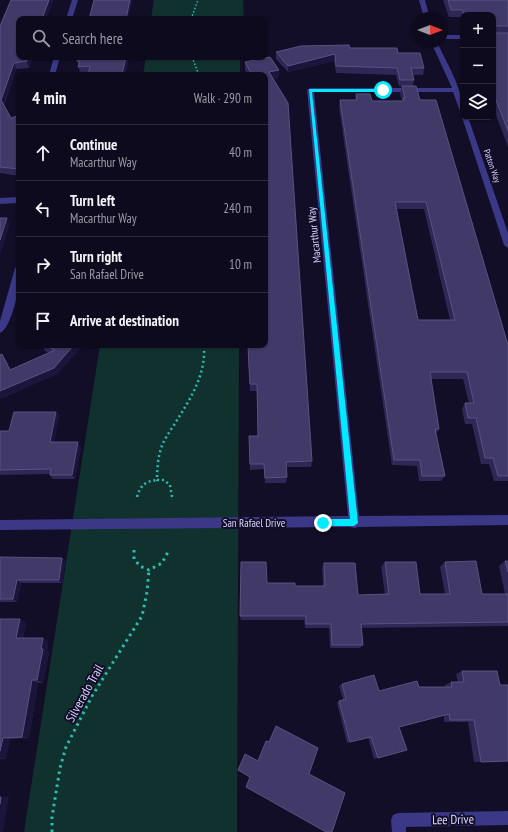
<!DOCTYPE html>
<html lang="en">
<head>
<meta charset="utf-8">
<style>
  :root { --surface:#0e0a1d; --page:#171326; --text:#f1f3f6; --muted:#9b9aa4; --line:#2e2b3b }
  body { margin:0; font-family:"PT Sans Narrow",sans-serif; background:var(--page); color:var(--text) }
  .controls { position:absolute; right:12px; top:12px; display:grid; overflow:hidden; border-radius:8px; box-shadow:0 1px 3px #0004 }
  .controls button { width:36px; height:36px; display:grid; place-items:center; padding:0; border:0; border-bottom:1px solid var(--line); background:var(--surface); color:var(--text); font:20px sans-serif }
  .compass { position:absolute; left:412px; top:12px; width:36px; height:36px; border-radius:50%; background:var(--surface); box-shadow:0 1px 3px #0004; rotate:90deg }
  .stop { position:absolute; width:12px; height:12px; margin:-9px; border:3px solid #00eaff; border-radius:50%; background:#fff }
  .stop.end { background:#00eaff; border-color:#fff; box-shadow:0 1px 4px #0008 }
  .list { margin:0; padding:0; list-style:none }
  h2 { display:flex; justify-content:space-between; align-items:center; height:52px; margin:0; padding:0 16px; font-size:17px }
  h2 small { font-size:13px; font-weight:400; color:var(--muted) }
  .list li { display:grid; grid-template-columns:26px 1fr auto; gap:12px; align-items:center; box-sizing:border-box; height:56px; padding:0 16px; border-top:1px solid var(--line) }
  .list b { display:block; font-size:15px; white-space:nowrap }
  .list p { margin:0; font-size:13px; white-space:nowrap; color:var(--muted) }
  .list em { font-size:13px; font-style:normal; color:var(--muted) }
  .icon { flex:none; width:22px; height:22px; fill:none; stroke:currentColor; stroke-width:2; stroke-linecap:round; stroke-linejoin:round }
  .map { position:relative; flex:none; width:508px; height:832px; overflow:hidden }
  .search { position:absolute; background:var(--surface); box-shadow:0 1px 3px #0004; left:16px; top:16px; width:252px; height:44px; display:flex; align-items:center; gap:10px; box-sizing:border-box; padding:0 14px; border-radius:8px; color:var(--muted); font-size:15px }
  .panel { position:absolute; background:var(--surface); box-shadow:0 1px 3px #0004; left:16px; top:72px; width:252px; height:276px; border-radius:8px }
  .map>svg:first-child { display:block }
  .green { fill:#11312f }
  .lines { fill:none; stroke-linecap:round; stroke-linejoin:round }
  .path-far2 { stroke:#2bbcb1; stroke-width:1.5; stroke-dasharray:1.5 2; stroke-linecap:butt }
  .path-far1 { stroke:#2bbcb1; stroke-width:2.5; stroke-dasharray:2 3; stroke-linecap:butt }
  .path { stroke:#2bbcb1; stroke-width:3; stroke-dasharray:2.5 4; stroke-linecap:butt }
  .street { fill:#3a3887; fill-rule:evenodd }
  .wall { fill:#2f2756; fill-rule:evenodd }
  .shaded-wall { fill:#1c153b }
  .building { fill:#413a68; stroke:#595280; fill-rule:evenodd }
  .route { fill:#00eaff }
  .labels { text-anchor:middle; stroke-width:4; stroke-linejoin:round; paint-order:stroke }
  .far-street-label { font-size:9px; fill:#d8d4ff; stroke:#120e27 }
  .street-label { font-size:11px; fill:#d8d4ff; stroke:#120e27 }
  .near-street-label { font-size:13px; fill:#d8d4ff; stroke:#120e27 }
</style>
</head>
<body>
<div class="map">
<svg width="508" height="832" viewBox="0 0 508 832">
  <rect width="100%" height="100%" fill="#120e27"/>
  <g class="green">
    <polygon points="154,0 243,0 244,19 151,19"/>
    <polygon points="146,57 240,57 240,75 143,75"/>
    <polygon points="100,345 239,345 237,832 24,832"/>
  </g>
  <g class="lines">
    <g class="path-far2">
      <polyline points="191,19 198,0"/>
      <polyline points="192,57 199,75"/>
    </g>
    <g class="path-far1">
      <path d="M137 497C140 486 145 481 157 480"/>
      <path d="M172 497 170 485 164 480H157C157 468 158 455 163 443 166 437 170 431 174 425 190 399 206 376 204 345"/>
    </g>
    <g class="path">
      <polyline points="134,550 134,559 140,566 149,570 162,563 169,550"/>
      <polyline points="52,832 52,817 60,768 66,747 92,696 142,616 147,592 149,570"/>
    </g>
    <g class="street">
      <polygon points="72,0 78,0 72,19 66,19"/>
      <polygon points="419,0 425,0 430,18 424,18"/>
      <rect x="442" y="35" width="21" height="4"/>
      <path d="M431 42H437C447 64 463 88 463 113L460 111 453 92H314L359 516 508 515V525L358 527 354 528 350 527 0 530V520L348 516 307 90 310 88H452Z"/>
      <polygon points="54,57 60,57 55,75 49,75"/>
      <polygon points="463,115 463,117 468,117 508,233 508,248 504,245 462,117"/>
      <polygon points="19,197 19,203 0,204 0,198"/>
      <path d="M19 265C19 272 20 280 19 287 17 297 10 329 0 333V321L15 268Z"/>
      <polygon points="508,811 508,825 406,827 406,832 392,832 391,820 393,815 398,813"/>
    </g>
  </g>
  <g class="wall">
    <polygon points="11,0 53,0 46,19 19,19 33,57 29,68 16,69 4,106 11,118 19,119 19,176 0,173 0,26"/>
    <polygon points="443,0 508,0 508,147 493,107 493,15 463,15 463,24 462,24 460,17 449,17"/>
    <path d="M350 48 398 53 424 68 423 75H413L414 80 413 86 420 100 508 345V481H494L489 464H481L472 424H465L462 409 465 403H469L463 379H431L439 429 436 434 445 476 441 481H419L417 466 392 465 339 108 340 100H355L356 94 372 101H402L400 94 402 86H399L396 75 336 73 334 61 288 72 276 59V52ZM397 209H424L450 320H418Z"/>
    <polygon points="78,57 129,57 125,75 80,73 77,61"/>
    <polygon points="245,62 279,70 278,78 273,79 312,461 311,467 286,467 287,477 286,483 265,483 264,469 250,470 249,436 258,436 257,391 250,391 249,373 248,345 265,75 248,75 245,70"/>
    <polygon points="41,345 83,345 57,374 0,399 0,355 6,360 11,370 50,353 45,351 43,346"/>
    <polygon points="56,412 59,417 54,442 81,447 75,479 53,479 50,475 50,474 0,475 0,431 9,431"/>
    <polygon points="0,557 62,558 65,561 62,583 21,583 17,602 0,602"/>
    <polygon points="505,561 508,561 508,626 361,628 363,645 360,648 330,648 329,628 305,628 304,620 241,620 240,616 267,583 295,586 323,586 322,568 324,563 358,595 385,594 381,567 385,562 420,594 445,594 440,567 445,562 482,594 505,594 499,566"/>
    <polygon points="0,619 20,619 26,623 23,638 43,638 48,642 47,651 49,652 43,683 38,683 29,738 10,739 6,759 0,759"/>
    <polygon points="462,671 508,761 474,762 468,722 444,722 444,715 399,727 378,758 374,759 368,737 347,743 337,703 339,701 343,700 339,686 342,684 379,691 419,687 446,687 445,685 451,682 458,682 456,674"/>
  </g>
  <g class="shaded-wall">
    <polygon points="49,0 53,0 46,19 42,19"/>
    <polygon points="130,0 133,0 128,19 126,19"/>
    <polygon points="335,54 334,61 288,72 288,66"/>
    <polygon points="29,57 33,57 29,68 27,61"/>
    <polygon points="126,57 129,57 125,75 122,75"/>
    <polygon points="14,63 16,69 3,107 1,100"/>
    <polygon points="279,70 278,78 269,80 269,72"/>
    <polygon points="7,218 10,224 0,256 0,240"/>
    <polygon points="74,345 83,345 57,374 0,399 0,391"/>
    <polygon points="2,354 6,360 14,376 10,370"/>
    <polygon points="56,412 59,417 53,447 50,442"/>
    <polygon points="78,442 81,447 75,479 72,475"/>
    <polygon points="62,558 65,561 62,583 59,580"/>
    <polygon points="17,580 21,583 17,602 13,599"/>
    <polygon points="20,619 26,623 23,642 16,638"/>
    <polygon points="43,638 48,642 47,651 49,652 43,683 37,680"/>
    <polygon points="32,680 38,683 29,738 22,737"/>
    <polygon points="3,738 10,739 6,759 0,758 0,751"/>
    <polygon points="9,796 3,832 0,832 0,804 1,797"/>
  </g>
  <g class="building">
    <polygon points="11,0 49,0 42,19 19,19 19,57 29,57 27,61 14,63 1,100 11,118 17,116 19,119 19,169 0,167 0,26"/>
    <polygon points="94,0 130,0 126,19 89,19"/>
    <polygon points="448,0 508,0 508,26 495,26 494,32 495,33 508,33 508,131 493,92 493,15 464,15 462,10 451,10"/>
    <polygon points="349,45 350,48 397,48 398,53 420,53 424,68 411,68 414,80 400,80 397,68 336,66 335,54 288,66 276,52 301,46"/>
    <polygon points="78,57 126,57 122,75 88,75 90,66 78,67 80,61 77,61"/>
    <polygon points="270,57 279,70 269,72 288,103 312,461 286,462 287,477 265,478 264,464 250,464 249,436 258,436 257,384 250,384 249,367 248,345 265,345 265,75 252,75 245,62"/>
    <path d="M402 86H416L420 100H436L508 345V476H498L493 458H485L476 418H468L465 403H474L467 372H430L439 429H435L445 476H422L420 460H394L340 100H357L356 94H370L372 101H404L403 98H405ZM395 202H426L455 320H418Z"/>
    <polygon points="0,218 7,218 0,240"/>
    <polygon points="44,345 74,345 54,368 0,391 0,355 2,354 10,370 55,350"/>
    <polygon points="14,412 56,412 50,442 78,442 72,475 50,475 51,469 0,470 0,431 9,431"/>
    <polygon points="0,557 62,558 59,580 17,580 13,599 0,599"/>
    <polygon points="476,561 482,594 508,594 508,622 361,624 363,645 332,645 331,624 306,624 306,616 240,616 241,562 266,562 267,583 295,583 295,586 325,586 324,563 355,563 358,595 389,594 385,562 416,562 420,594 450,594 445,562"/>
    <polygon points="505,561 508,561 508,572"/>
    <polygon points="0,619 20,619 16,638 43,638 41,649 43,649 37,680 32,680 22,737 3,738 0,751"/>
    <polygon points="462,671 497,671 500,685 508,685 508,761 481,762 474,720 450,720 449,714 399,727 407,750 378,758 371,737 350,742 339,701 346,699 342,684 374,675 379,691 417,681 419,687 452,687 451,682 464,682"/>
    <polygon points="276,726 318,748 309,774 345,793 332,832 326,832 246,787 250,777 238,770 245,754 258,761 266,741 269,742"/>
    <polygon points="0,797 1,797 0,804"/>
  </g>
  <polygon class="route" points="309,89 383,89 385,90 383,92 312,92 358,523 354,526 323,526 319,523 323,519 350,519"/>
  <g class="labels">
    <g class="far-street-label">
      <text transform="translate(492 166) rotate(71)" y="3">Patton Way</text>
    </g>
    <g class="street-label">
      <text transform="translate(314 235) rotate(-96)" y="4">Macarthur Way</text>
      <text x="254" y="527">San Rafael Drive</text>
    </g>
    <g class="near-street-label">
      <text transform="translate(84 693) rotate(-61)" y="5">Silverado Trail</text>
      <text transform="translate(453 819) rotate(-1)" y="5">Lee Drive</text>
    </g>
  </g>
</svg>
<div class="controls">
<button>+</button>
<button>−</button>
<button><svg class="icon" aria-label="layers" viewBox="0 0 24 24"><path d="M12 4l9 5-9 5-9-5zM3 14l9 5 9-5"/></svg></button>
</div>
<svg class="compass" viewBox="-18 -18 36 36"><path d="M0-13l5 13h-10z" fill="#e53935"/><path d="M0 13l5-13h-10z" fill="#9b9aa4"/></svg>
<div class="stop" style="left:383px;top:90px"></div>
<div class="stop end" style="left:323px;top:523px"></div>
<div class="search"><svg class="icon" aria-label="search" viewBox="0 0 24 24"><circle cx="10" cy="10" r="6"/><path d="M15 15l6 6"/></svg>Search here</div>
<section class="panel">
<h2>4 min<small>Walk · 290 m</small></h2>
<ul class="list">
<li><svg class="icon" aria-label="ahead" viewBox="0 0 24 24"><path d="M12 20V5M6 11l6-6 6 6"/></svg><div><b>Continue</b><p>Macarthur Way</p></div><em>40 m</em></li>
<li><svg class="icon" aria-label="left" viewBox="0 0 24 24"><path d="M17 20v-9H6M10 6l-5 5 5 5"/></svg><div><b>Turn left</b><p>Macarthur Way</p></div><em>240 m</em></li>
<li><svg class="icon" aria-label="right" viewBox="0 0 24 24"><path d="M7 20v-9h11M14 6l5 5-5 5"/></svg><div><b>Turn right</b><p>San Rafael Drive</p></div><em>10 m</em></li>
<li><svg class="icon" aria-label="arrive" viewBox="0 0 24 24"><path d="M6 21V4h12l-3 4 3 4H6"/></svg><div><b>Arrive at destination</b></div></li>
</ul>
</section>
</div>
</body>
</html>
